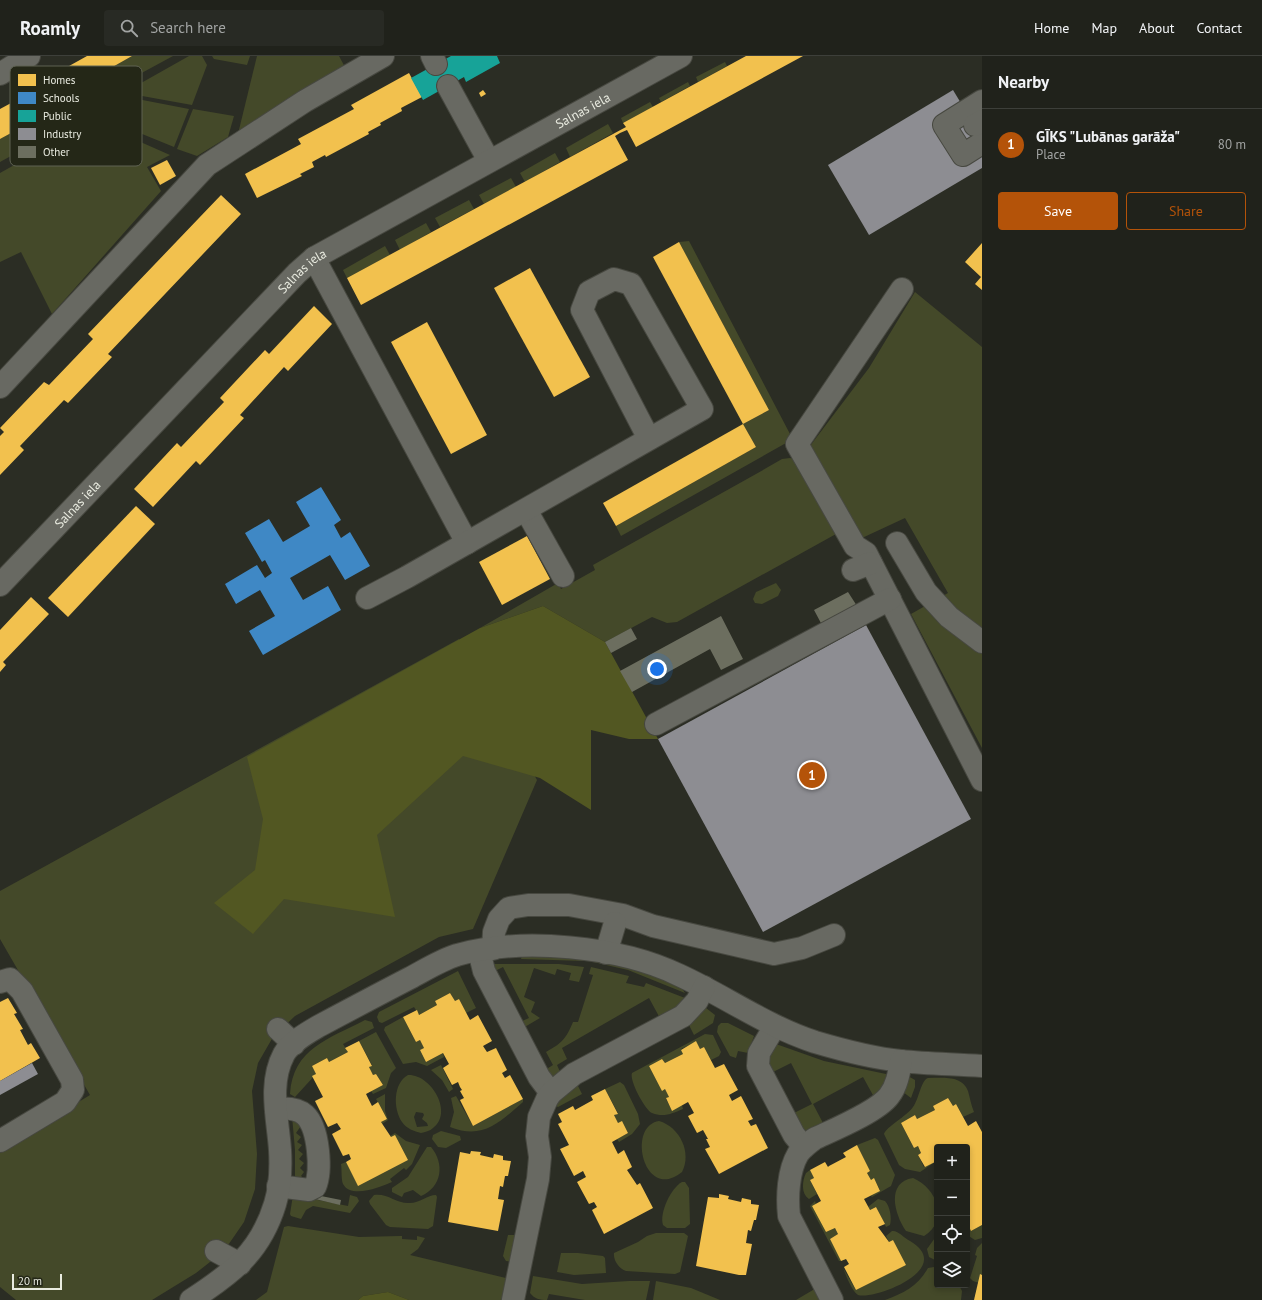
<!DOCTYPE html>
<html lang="en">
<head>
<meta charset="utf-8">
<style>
  :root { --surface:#20221b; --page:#282a24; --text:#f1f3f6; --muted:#a2a4a3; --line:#3d3f3a; --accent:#b45309 }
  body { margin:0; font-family:"PT Sans",sans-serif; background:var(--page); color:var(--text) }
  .controls { position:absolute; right:12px; bottom:12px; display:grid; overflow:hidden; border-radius:4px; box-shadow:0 2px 6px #0003 }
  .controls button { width:36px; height:36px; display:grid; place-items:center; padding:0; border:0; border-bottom:1px solid var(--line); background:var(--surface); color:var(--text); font:20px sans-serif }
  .scale { position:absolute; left:12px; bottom:10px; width:50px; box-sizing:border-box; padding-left:4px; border:2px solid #e9ebe0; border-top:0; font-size:11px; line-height:14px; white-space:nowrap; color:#e9ebe0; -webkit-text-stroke:3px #242717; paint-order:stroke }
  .you { position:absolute; left:657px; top:613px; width:14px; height:14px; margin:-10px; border:3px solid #fff; border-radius:50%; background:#1a73e8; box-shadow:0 0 0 6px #1a73e833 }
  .badge { display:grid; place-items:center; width:26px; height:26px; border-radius:50%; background:var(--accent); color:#fff; font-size:13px; font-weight:700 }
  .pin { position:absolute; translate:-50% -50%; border:2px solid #fff; box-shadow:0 1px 4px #0006 }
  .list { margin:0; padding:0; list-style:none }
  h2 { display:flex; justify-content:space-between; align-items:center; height:52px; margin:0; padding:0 16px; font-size:17px }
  h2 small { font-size:13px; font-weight:400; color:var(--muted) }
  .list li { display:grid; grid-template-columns:26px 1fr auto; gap:12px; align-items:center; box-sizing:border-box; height:72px; padding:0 16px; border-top:1px solid var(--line) }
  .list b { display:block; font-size:15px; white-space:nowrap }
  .list p { margin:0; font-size:13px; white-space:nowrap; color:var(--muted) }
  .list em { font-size:13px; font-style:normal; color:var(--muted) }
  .actions { display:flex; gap:8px; padding:12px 16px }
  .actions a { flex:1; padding:9px 0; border:1px solid var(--accent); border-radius:4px; text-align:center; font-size:14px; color:var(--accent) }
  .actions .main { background:var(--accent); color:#fff }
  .icon { flex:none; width:22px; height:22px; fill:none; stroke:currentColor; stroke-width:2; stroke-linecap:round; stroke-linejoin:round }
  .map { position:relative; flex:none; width:982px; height:1244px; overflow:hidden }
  header { display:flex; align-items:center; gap:24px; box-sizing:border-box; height:56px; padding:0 20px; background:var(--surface); border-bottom:1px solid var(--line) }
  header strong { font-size:19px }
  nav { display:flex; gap:22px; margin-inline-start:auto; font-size:14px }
  .search { width:280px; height:36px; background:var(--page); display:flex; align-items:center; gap:10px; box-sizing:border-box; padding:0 14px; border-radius:4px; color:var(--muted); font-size:15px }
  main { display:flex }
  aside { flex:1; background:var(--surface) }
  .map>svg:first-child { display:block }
  .green { fill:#444929; fill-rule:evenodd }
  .forest { fill:#525722 }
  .homes { fill:#f2c14e }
  .schools { fill:#3f88c5 }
  .public { fill:#17a398 }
  .industry { fill:#8d8d92 }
  .building { fill:#6c6e5f }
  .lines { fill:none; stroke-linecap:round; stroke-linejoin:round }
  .minor-casing { stroke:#474840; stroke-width:24 }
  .minor { stroke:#686962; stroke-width:22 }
  .labels { text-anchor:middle; stroke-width:4; stroke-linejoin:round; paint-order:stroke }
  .street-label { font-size:13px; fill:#e9ebe0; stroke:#242717 }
  .key { fill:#242717; stroke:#5f6253; stroke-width:1 }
  .key-label { font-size:11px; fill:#e9ebe0 }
</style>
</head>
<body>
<header>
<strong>Roamly</strong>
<div class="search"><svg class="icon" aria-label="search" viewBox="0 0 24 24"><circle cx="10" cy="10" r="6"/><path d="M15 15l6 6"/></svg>Search here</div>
<nav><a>Home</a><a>Map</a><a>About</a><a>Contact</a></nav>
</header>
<main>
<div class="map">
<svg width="982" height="1244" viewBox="0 0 982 1244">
  <rect width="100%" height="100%" fill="#2b2d24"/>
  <g class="green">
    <polygon points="132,0 173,0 90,45 85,35 90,32 89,30 104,21 102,17"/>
    <polygon points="189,0 202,0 207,9 192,49 131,38 127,41 189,53 174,91 98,60 95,53"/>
    <polygon points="212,0 250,0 247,9 214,3"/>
    <polygon points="257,0 339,0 346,13 237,82"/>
    <polygon points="725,6 727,10 698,26 696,21"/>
    <polygon points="688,26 690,30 661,46 659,42"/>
    <polygon points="77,39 83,50 74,55 71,67 0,106 0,83 50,56 48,52"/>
    <polygon points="650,46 653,51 623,67 621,62"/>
    <polygon points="193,53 234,60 228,81 197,100 177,93"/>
    <polygon points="93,65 170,99 147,111 161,135 52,258 21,196 0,206 0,117"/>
    <polygon points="608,68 613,77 570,101 566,92"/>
    <polygon points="555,97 560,106 525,126 520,117"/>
    <polygon points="511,122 516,131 484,148 479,139"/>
    <polygon points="469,144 474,153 440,171 435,162"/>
    <polygon points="426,167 431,176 400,194 395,184"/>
    <polygon points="689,185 790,378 786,387 621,480 616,470 756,391 743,368 769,354 679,186"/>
    <polygon points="385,190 390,199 347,222 343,214"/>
    <polygon points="915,236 982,291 982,692 911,558 948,537 905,462 862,482 810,390 869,312"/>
    <polygon points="790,402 801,405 836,478 677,566 667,567 652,561 605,586 543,550 480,572 558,527 561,533 595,514 593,509 756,418 782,403"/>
    <polygon points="776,527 781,534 778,540 762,548 755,547 753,543 756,536"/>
    <polygon points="459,583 537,724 473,873 439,881 295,960 273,981 258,1007 252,1035 257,1098 255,1133 244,1166 224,1195 196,1217 152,1244 16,1244 0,1231 0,1094 90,1039 0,883 0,835"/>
    <polygon points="522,900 585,902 584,905 521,903"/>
    <polygon points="594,903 631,911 681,931 685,937 628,914 593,906"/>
    <polygon points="492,908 559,908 584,911 579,926 569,924 571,917 557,913 555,919 534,912 524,941 535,946 531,956 540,962 523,972 520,966 529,962 503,911 493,916"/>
    <path d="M591 911 629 920 626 927 644 931 646 927 685 942 683 948 661 964 649 942 562 992 567 1003 557 1009 561 1018 554 1023 545 1014 553 1009 546 996C562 987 566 983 573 966H578L593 919 589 918Z"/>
    <polygon points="458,915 476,952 466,957 459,943 455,945 450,937 435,945 437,949 419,959 414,951 382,967 379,966 377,961 379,956"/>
    <polygon points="706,952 715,959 713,967 694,979 688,967"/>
    <polygon points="403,961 416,986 420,984 424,992 420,994 426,1006 443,997 444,1001 427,1010 416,1006 403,1008 384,974 385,971"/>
    <path d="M365 964 372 966 374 972 343 988 348 996 329 1006 327 1002 312 1010 316 1018 295 1041 290 1038C293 992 329 983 365 964Z"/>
    <polygon points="721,967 728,967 754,980 748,997 738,995 736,1002 730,1000 717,976 718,970"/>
    <polygon points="376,976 396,1012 391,1017 386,1032 373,1038 371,1035 383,1029 376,1018 373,1019 369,1011 372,1009 359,985"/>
    <path d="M705 978 713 979 721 996 719 1000 711 1004 704 991 700 993 696 986 681 993 683 998 665 1007 662 1003 649 1010 662 1034 665 1033 669 1041 666 1043 672 1054 682 1049 683 1053C673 1057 664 1062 652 1057 645 1054 629 1024 632 1017Z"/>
    <path d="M776 988 824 1005 886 1018V1026L874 1041 863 1021 813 1048 823 1067 806 1077 792 1058 812 1048 791 1007 771 1017C765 1008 771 997 776 988Z"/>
    <polygon points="441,1009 453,1033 449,1036 442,1024 431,1014"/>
    <path d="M408 1019C431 1018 454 1057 433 1072 430 1075 425 1076 421 1077 414 1075 407 1073 402 1066 393 1053 393 1027 408 1019ZM416 1056 423 1057 424 1059 422 1063 427 1067 428 1070 417 1071 414 1061Z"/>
    <polygon points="908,1020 915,1024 915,1031 911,1042 903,1036"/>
    <path d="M928 1022C942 1022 962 1019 968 1035 970 1042 971 1049 974 1056L963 1061 956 1048 953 1050 948 1042 933 1050 935 1054 917 1063 915 1059 901 1067 914 1092 918 1090 921 1097 918 1099 924 1111 935 1106 920 1116 905 1113 899 1109 884 1078C886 1071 907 1060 913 1051 919 1043 921 1024 928 1022Z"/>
    <polygon points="620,1026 624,1029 638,1058 640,1068 632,1078 619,1086 617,1083 628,1077 622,1066 618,1067 614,1059 618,1057 605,1033"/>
    <polygon points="577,1028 582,1038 558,1051 556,1050 566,1034"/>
    <polygon points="385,1038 385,1055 388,1064 382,1068 381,1066 387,1063 376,1043"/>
    <path d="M456 1040 473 1070 523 1043V1046C499 1067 483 1084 450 1071L454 1056 451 1042Z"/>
    <polygon points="292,1060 303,1067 296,1077 301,1081 297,1086 302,1089 298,1094 303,1098 299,1103 304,1107 300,1112 304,1116 301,1120 308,1126 295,1129 295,1094"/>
    <path d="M659 1065C680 1071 692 1097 682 1116 644 1147 626 1070 659 1065Z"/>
    <polygon points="441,1075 460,1080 461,1084 446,1092 438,1091 432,1083 433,1079"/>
    <path d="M395 1077 406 1085 420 1089 412 1108 406 1114 404 1112 390 1123 392 1126C381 1131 351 1143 343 1128 341 1123 342 1114 341 1108L346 1106 358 1129 391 1081 390 1080Z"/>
    <polygon points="875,1082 878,1084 895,1119 891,1130 872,1141 871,1140 880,1134 874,1123 871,1124 867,1117 870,1115 857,1089"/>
    <path d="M427 1091H431C445 1108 442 1131 421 1140L413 1134 404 1137 402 1141 392 1136V1132L408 1121Z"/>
    <path d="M810 1114 814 1122 810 1124 817 1138 809 1143C801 1138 802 1125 806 1117Z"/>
    <path d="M913 1122C937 1132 949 1165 924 1180L906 1175C894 1158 886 1126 913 1122Z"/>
    <path d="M682 1126H685L689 1132 690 1168 685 1172H667L663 1169C659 1157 671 1132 682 1126Z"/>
    <polygon points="293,1139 348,1150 350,1139 357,1141 359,1145 350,1157 313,1150 306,1154 301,1163 291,1160 290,1158"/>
    <path d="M374 1139C387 1137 396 1147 408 1147 419 1148 427 1139 436 1139L437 1141 433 1170 428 1173 390 1171 386 1169 370 1148 369 1145Z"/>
    <path d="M878 1143 885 1145C890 1150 892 1162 890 1169L886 1171 876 1151 870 1154 868 1151Z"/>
    <polygon points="815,1145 816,1148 812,1150 826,1176 835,1172 838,1178 830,1183 841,1205 839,1205 810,1150"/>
    <polygon points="967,1167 971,1175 982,1169 982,1182 975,1184 967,1179"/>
    <polygon points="288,1170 359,1181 400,1180 402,1180 402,1183 417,1184 417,1180 425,1182 418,1193 410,1199 510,1223 507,1244 409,1244 388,1236 363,1240 358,1244 256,1244 267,1236 284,1171"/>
    <path d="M892 1175C898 1174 904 1182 910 1185 956 1212 876 1244 858 1239 851 1234 846 1219 843 1212L856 1234 905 1209 893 1184 889 1186 886 1180Z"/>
    <path d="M656 1177H684L688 1180 680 1216 675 1218 626 1215C619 1213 613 1204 614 1197L638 1186 647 1180Z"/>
    <polygon points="508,1179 519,1179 514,1206 506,1205 503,1200"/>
    <polygon points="937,1179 937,1205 929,1201 927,1193"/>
    <polygon points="982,1187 982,1219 980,1219 979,1227 973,1225 970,1222 977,1200 975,1199 977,1192"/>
    <polygon points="561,1197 578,1197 603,1200 605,1202 606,1217 574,1219 557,1216"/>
    <path d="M934 1211 937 1212V1229H959L962 1235 961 1244H885C904 1237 918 1230 928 1212Z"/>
    <path d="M533 1220 582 1228 629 1225H650L646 1244H585L549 1238 547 1244C539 1244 535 1243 530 1237Z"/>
    <polygon points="656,1225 691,1232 720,1244 653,1244"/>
    <polygon points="818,1231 825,1244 796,1244"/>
  </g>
  <g class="forest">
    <polygon points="543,550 605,586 658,683 629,683 591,674 591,754 540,722 463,700 377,779 395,861 284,843 253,878 214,847 255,814 263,763 247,701 480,572"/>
    <polygon points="388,1236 409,1244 358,1244 363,1240"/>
  </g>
  <g class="homes">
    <polygon points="87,0 132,0 102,17 105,21 89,30 91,32 62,48 61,45 48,52 50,56 0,83 0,53 37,33 35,29"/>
    <polygon points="746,0 803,0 636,91 627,74 620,77 615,80 628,104 361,249 347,222 626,71 623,67"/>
    <polygon points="409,17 422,41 401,52 402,55 380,67 381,69 368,76 369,78 326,101 325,99 312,106 314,111 300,118 302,120 257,142 245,118 301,88 298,83 354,53 351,49"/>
    <polygon points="483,34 486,38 481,41 479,37"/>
    <polygon points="167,104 176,120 160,129 151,112"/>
    <polygon points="221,139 241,158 108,298 112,301 68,347 64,344 20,390 24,394 0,419 0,380 4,376 0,372 44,326 49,329 93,283 88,278"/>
    <polygon points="679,186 769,354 743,368 653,201"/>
    <polygon points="982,187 982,234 975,228 981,221 965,206"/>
    <polygon points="530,212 590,321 554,341 494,232"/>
    <polygon points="314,250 332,268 288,315 284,311 240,359 244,362 200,409 196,405 153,451 134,433 177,387 181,391 224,346 220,342 265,294 269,298"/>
    <polygon points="427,266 487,379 451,398 391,286"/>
    <polygon points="743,368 756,391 616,470 603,447"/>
    <polygon points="136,450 155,468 68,561 48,542"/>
    <polygon points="527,480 550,523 502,549 479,506"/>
    <polygon points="31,541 49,558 3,606 6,609 0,616 0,574"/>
    <polygon points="450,937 455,945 459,943 470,964 478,959 492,985 483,990 487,996 496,992 507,1014 502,1017 505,1022 510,1019 523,1043 473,1070 460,1044 464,1042 460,1035 462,1034 460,1031 458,1026 452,1029 443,1012 449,1008 443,997 426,1006 420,994 424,992 420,984 416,986 403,961 417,954 419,959 437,949 435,945"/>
    <polygon points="8,942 17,957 14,958 23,973 20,974 28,989 31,987 40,1002 0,1025 0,946"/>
    <polygon points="359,985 372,1010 369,1011 373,1019 376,1018 383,1029 366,1038 372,1050 378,1046 387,1063 381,1066 391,1081 395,1079 408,1104 358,1130 346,1106 351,1103 349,1098 343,1100 332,1078 341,1073 337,1067 328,1071 315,1045 323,1041 312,1020 316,1018 312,1010 327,1002 329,1006 348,996 345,992"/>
    <polygon points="696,985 700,993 704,991 715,1012 724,1008 738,1034 729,1039 732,1045 741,1040 753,1063 748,1065 751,1070 756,1068 768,1092 719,1118 705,1093 710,1091 706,1083 708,1083 703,1074 697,1077 688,1060 694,1057 688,1046 672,1055 666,1042 669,1041 665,1033 662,1035 649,1010 662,1003 665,1007 683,998 681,994"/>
    <polygon points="605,1033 618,1058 614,1059 618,1067 622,1065 628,1077 612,1086 618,1098 624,1094 632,1111 627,1114 637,1129 640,1127 653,1152 604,1178 592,1154 597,1151 594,1146 589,1148 577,1126 586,1121 583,1115 574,1120 560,1093 569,1089 558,1068 562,1066 558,1058 573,1050 575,1054 593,1044 591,1040"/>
    <polygon points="948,1042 953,1050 956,1048 968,1070 976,1065 982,1076 982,1169 971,1175 967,1167 967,1091 937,1091 937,1105 925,1111 918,1099 921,1097 918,1090 914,1092 901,1067 915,1059 917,1063 935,1054 933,1050"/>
    <polygon points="857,1089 870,1115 867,1117 871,1124 874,1122 880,1135 864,1143 870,1154 876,1151 885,1168 878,1171 889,1186 893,1184 906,1209 856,1234 844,1211 849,1208 846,1203 841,1205 830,1183 838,1178 835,1172 826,1176 812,1150 821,1145 810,1124 814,1122 810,1114 825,1106 828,1111 829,1110 846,1101 843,1097"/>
    <polygon points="471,1095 481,1096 480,1099 493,1102 494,1098 503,1100 503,1104 511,1105 508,1120 505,1120 503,1131 500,1130 498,1143 504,1144 498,1175 448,1166 460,1096 470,1098"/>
    <polygon points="719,1138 729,1140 728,1143 741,1146 742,1142 751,1144 751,1148 759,1149 756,1164 754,1164 751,1175 748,1174 746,1187 752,1188 746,1219 739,1219 696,1210 708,1141 719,1142"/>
    <polygon points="980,1218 982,1219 982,1244 974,1244"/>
  </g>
  <polygon class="schools" points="321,431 341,464 334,469 341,482 350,476 370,510 345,524 330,499 290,522 303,544 328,530 341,554 263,599 249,575 275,560 260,534 236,548 225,528 257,509 265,522 272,517 265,504 262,506 245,477 269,463 283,486 310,470 296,446"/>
  <polygon class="public" points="451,0 497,0 500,7 466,26 464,21 423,44 411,22"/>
  <g class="industry">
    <polygon points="953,34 982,82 982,112 869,179 828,109"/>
    <polygon points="866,569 971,763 763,876 658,683"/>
    <polygon points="32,1007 38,1018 0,1039 0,1025"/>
  </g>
  <g class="building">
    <polygon points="848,536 857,550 822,569 814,554"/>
    <polygon points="721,560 743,603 721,614 710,593 632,636 620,615"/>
    <polygon points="631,572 637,583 611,597 605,586"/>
    <polygon points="316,1139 341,1144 340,1149 315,1143"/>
  </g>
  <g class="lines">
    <defs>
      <g id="minor">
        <polyline points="432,0 436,8"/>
        <polyline points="0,18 29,0"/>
        <polyline points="448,30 489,105"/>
        <polyline points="982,45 944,69 963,99 982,87"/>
        <polyline points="975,69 982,65"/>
        <polyline points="314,202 467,487"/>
        <polyline points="902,233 797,388 855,490 866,497 982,724"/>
        <polyline points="0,331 207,109 305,45 383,0"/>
        <polyline points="526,454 563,520"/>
        <polyline points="897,487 926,536 949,561 982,586"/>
        <polyline points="853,514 871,507"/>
        <path id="s1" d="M0 529 297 217 314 202 681 0"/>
        <polyline points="367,542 407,521 702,353 631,228 614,223 589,236 582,254 649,383"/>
        <polyline points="656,668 890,543"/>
        <polyline points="493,893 494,876 499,863 509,852 528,849 569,849 623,859 653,870 774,898 802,892 834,879"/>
        <polyline points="479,895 484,915 539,1021 551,1037"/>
        <polyline points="606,897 615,867"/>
        <polyline points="0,926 10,923 22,935 72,1024 73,1034 65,1046 0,1085"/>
        <polyline points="775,970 759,997 758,1010 794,1079 804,1091"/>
        <polyline points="278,973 294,988"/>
        <path d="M276 1053C286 1052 297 1052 305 1059 319 1072 322 1115 315 1131L309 1134 278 1130"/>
        <polyline points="216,1195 240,1208"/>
        <path d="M191 1244C231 1218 260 1197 275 1148 280 1132 281 1111 280 1094 278 1063 268 1028 284 998 291 986 307 977 319 970 349 954 379 938 410 922 425 914 441 904 457 899 522 881 619 890 679 919 725 940 766 970 815 986 842 994 872 1002 901 1005 928 1008 955 1008 982 1010"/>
        <polyline points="513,1244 538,1123 540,1101 537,1080 539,1061 547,1043 551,1037 574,1018 683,960 697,945 704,931"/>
        <path d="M832 1244 789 1160C787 1141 788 1115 798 1098 802 1092 808 1088 814 1083 833 1074 877 1056 889 1040 897 1030 899 1017 901 1005"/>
      </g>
    </defs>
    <use href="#minor" class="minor-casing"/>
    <use href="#minor" class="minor"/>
  </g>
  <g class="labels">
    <g class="street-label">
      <text dy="5" stroke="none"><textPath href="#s1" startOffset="760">Salnas iela</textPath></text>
      <text dy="5" stroke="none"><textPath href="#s1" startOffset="436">Salnas iela</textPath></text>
      <text dy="5" stroke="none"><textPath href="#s1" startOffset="112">Salnas iela</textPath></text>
    </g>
  </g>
  <rect x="10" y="10" width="132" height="100" rx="6" class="key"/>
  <rect x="18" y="18" width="18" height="12" fill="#f2c14e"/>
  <rect x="18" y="36" width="18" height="12" fill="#3f88c5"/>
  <rect x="18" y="54" width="18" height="12" fill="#17a398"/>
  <rect x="18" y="72" width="18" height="12" fill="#8d8d92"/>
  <rect x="18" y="90" width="18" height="12" fill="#6c6e5f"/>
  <g class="key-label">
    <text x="43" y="28">Homes</text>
    <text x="43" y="46">Schools</text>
    <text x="43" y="64">Public</text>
    <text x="43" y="82">Industry</text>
    <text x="43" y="100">Other</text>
  </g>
</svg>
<div class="controls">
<button>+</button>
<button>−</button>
<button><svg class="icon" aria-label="locate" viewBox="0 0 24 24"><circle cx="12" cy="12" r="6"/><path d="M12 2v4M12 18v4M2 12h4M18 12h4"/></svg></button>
<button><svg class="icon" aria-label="layers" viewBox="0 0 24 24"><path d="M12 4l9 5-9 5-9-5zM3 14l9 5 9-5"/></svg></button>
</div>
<div class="scale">20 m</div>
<div class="you"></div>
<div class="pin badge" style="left:812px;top:719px">1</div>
</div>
<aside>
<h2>Nearby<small></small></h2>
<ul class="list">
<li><span class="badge">1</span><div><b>GĪKS &quot;Lubānas garāža&quot;</b><p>Place</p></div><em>80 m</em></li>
</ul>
<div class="actions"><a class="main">Save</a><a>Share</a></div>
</aside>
</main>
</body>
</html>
